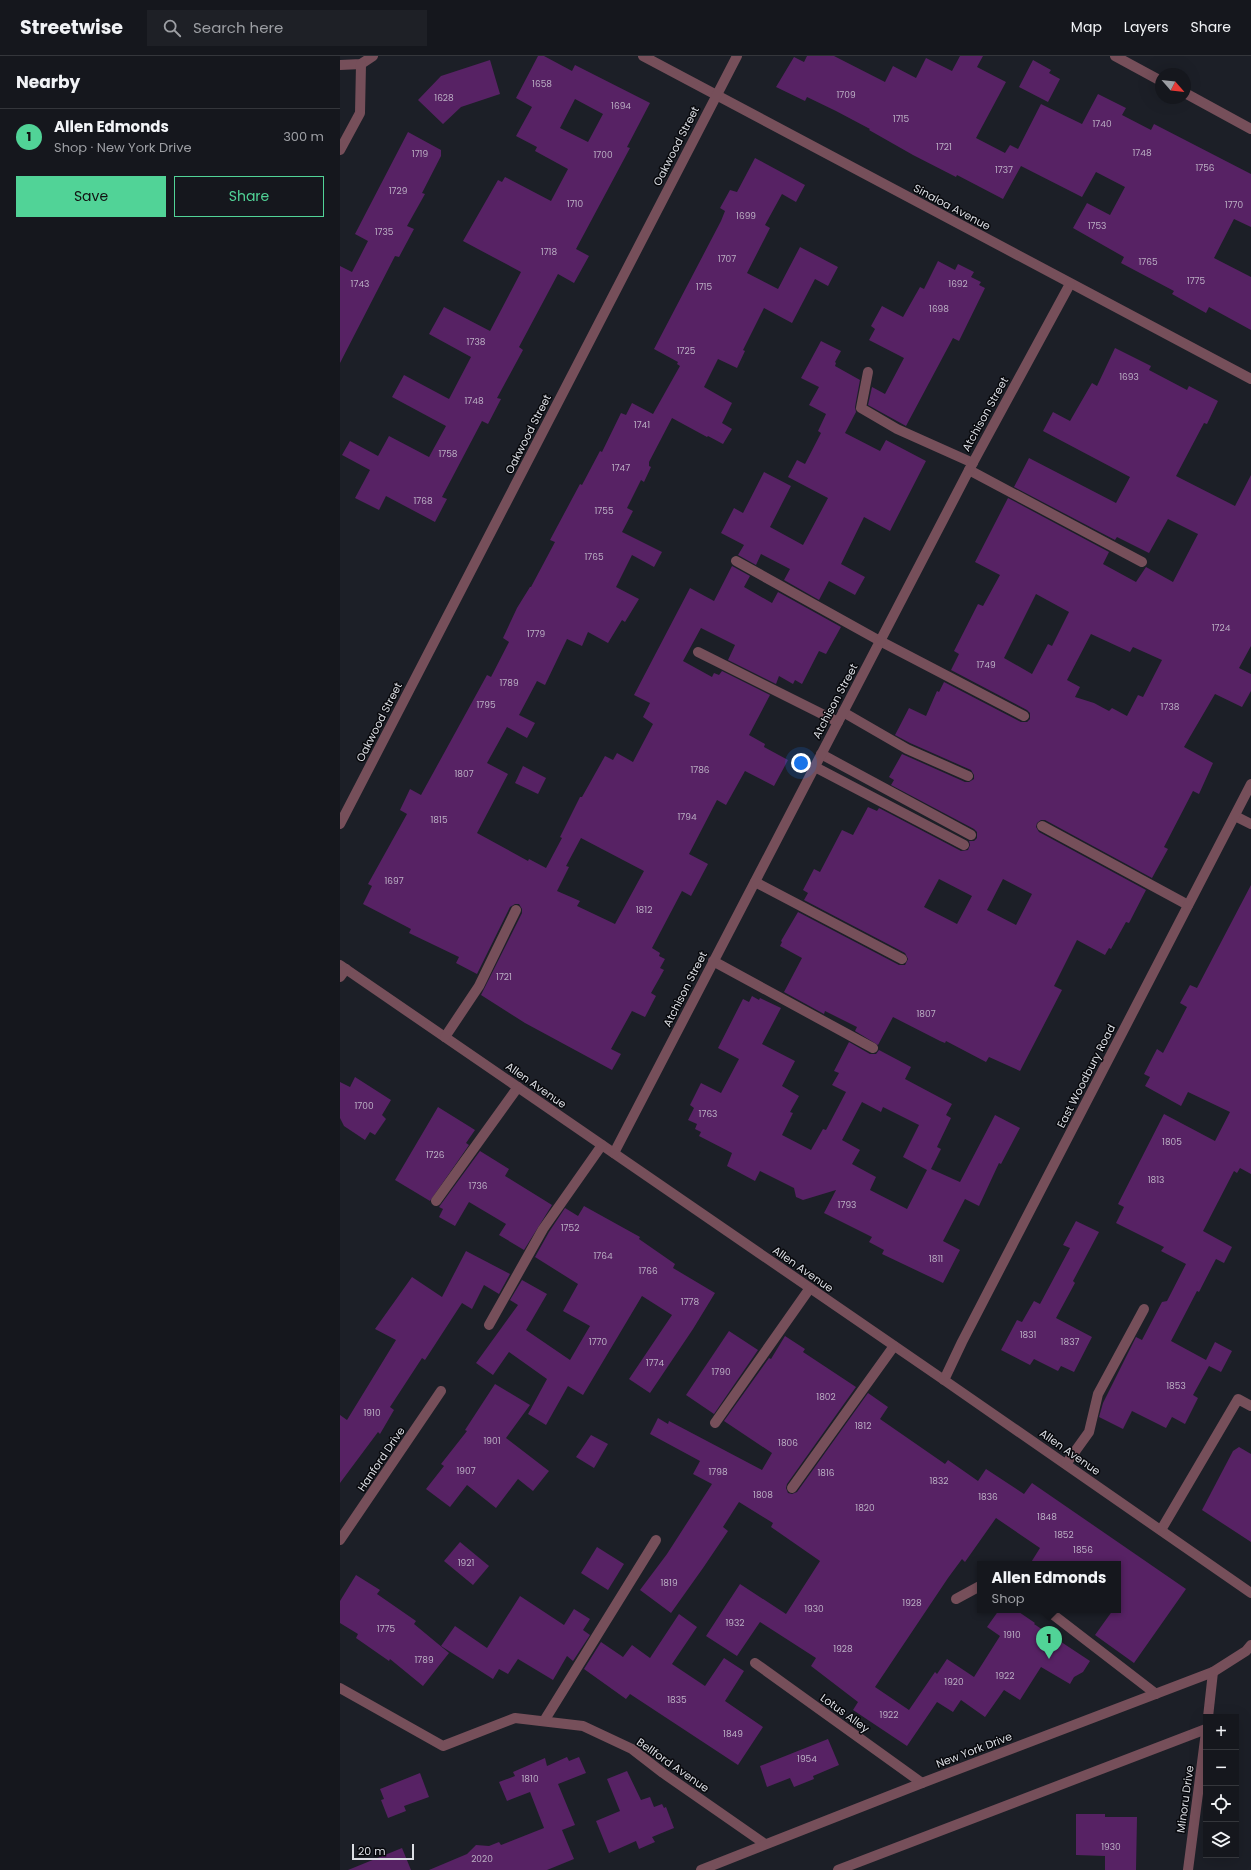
<!DOCTYPE html>
<html lang="en">
<head>
<meta charset="utf-8">
<style>
  :root { --surface:#15171d; --page:#1e2026; --text:#f1f3f6; --muted:#9d9fa4; --line:#34363b; --accent:#51d397 }
  body { margin:0; font-family:Poppins,sans-serif; background:var(--page); color:var(--text) }
  .controls { position:absolute; right:12px; bottom:12px; display:grid; overflow:hidden; border-radius:0px; box-shadow:0 4px 16px #0002 }
  .controls button { width:36px; height:36px; display:grid; place-items:center; padding:0; border:0; border-bottom:1px solid var(--line); background:var(--surface); color:var(--text); font:20px sans-serif }
  .compass { position:absolute; left:815px; top:12px; width:36px; height:36px; border-radius:50%; background:var(--surface); box-shadow:0 4px 16px #0002; rotate:118deg }
  .scale { position:absolute; left:12px; bottom:10px; width:62px; box-sizing:border-box; padding-left:4px; border:2px solid #dbdde3; border-top:0; font-size:11px; line-height:14px; white-space:nowrap; color:#dbdde3; -webkit-text-stroke:3px #08090d; paint-order:stroke }
  .you { position:absolute; left:461px; top:707px; width:14px; height:14px; margin:-10px; border:3px solid #fff; border-radius:50%; background:#1a73e8; box-shadow:0 0 0 6px #1a73e833 }
  .badge { display:grid; place-items:center; width:26px; height:26px; border-radius:50%; background:var(--accent); color:#111; font-size:13px; font-weight:700 }
  .pin { position:absolute; translate:-50% -33px; filter:drop-shadow(0 1px 2px #0008) }
  .pin::after { content:''; position:absolute; top:21px; width:14px; height:12px; background:inherit; clip-path:polygon(0 0,100% 0,50% 100%) }
  .popup { position:absolute; left:637px; top:1505px; width:144px; height:52px; box-sizing:border-box; display:grid; place-content:center; border-radius:0px; background:var(--surface); filter:drop-shadow(0 1px 3px #0005); font-size:13px; white-space:nowrap; color:var(--muted) }
  .popup b { font-size:15px; color:var(--text) }
  .popup::after { content:''; position:absolute; left:50%; top:100%; margin-left:-8px; border:8px solid transparent; border-top-color:var(--surface) }
  .list { margin:0; padding:0; list-style:none }
  h2 { display:flex; justify-content:space-between; align-items:center; height:52px; margin:0; padding:0 16px; font-size:17px }
  h2 small { font-size:13px; font-weight:400; color:var(--muted) }
  .list li { display:grid; grid-template-columns:26px 1fr auto; gap:12px; align-items:center; box-sizing:border-box; height:56px; padding:0 16px; border-top:1px solid var(--line) }
  .list b { display:block; font-size:15px; white-space:nowrap }
  .list p { margin:0; font-size:13px; white-space:nowrap; color:var(--muted) }
  .list em { font-size:13px; font-style:normal; color:var(--muted) }
  .actions { display:flex; gap:8px; padding:12px 16px }
  .actions a { flex:1; padding:9px 0; border:1px solid var(--accent); border-radius:0px; text-align:center; font-size:14px; color:var(--accent) }
  .actions .main { background:var(--accent); color:#111 }
  .icon { flex:none; width:22px; height:22px; fill:none; stroke:currentColor; stroke-width:2; stroke-linecap:round; stroke-linejoin:round }
  .map { position:relative; flex:none; width:911px; height:1814px; overflow:hidden }
  header { display:flex; align-items:center; gap:24px; box-sizing:border-box; height:56px; padding:0 20px; background:var(--surface); border-bottom:1px solid var(--line) }
  header strong { font-size:19px }
  nav { display:flex; gap:22px; margin-inline-start:auto; font-size:14px }
  .search { width:280px; height:36px; background:var(--page); display:flex; align-items:center; gap:10px; box-sizing:border-box; padding:0 14px; border-radius:0px; color:var(--muted); font-size:15px }
  main { display:flex }
  aside { flex:1; background:var(--surface) }
  .map>svg:first-child { display:block }
  .building { fill:#572264; fill-rule:evenodd }
  .lines { fill:none; stroke-linecap:round; stroke-linejoin:round }
  .minor { stroke:#764f5a; stroke-width:10 }
  .labels { text-anchor:middle; stroke-width:3; stroke-linejoin:round; paint-order:stroke }
  .number-label { font-size:9px; fill:#baaec3 }
  .street-label { font-size:11px; fill:#dbdde3; stroke:#08090d }
</style>
</head>
<body>
<header>
<strong>Streetwise</strong>
<div class="search"><svg class="icon" aria-label="search" viewBox="0 0 24 24"><circle cx="10" cy="10" r="6"/><path d="M15 15l6 6"/></svg>Search here</div>
<nav><a>Map</a><a>Layers</a><a>Share</a></nav>
</header>
<main>
<aside>
<h2>Nearby<small></small></h2>
<ul class="list">
<li><span class="badge">1</span><div><b>Allen Edmonds</b><p>Shop · New York Drive</p></div><em>300 m</em></li>
</ul>
<div class="actions"><a class="main">Save</a><a>Share</a></div>
</aside>
<div class="map">
<svg width="911" height="1814" viewBox="0 0 911 1814">
  <rect width="100%" height="100%" fill="#1c1f27"/>
  <g class="building">
    <path d="M198 0H204L232 15 235 9 310 47 287 91 290 92 236 193 249 200 234 227 218 218 179 291 183 294 157 342 161 343 148 368 142 365 102 441 107 443 95 466 46 440 39 454 15 442 30 414 2 399 10 385 38 400 49 380 89 401 106 370 52 341 64 319 109 343 131 301 89 278 104 251 150 275 181 216 123 185 158 124 162 126 165 121 211 145 228 113 195 95 197 91 176 80 192 51 176 42ZM235 43 263 58 248 86 220 72Z"/>
    <polygon points="467,0 494,0 545,26 553,10 576,22 586,2 612,15 620,0 643,0 637,11 666,26 636,82 665,97 670,89 678,93 701,48 742,68 758,38 786,52 782,59 811,74 814,68 911,118 911,171 894,163 874,202 911,221 911,274 869,251 866,257 832,238 834,235 781,207 784,201 733,172 747,147 770,159 785,131 756,116 742,141 681,110 663,143 617,119 616,121 573,99 529,74 530,73 496,55 467,41 465,45 436,31 454,1 464,6"/>
    <polygon points="150,4 160,38 121,51 103,68 78,44 101,20"/>
    <polygon points="693,4 711,14 709,17 720,23 708,46 679,31"/>
    <polygon points="68,76 101,94 101,100 82,137 85,138 67,170 74,173 59,201 55,200 0,307 0,210 12,216 28,185 15,178"/>
    <path d="M415 102 465 129 456 146 442 138 425 169 430 172 407 217 438 233 460 191 498 211 488 230 475 223 452 267 424 252 403 294 405 295 397 312 378 303 364 331 392 347 382 367 392 373 383 388 368 380 367 381 332 362 309 406V410L311 411 304 426 301 424 287 452 293 455 282 476 322 496 314 511 292 499 276 531 299 543 285 566 282 564 268 587 248 576 242 590 227 583 205 629 197 625 179 659 195 667 187 682 167 671 147 707 168 718 137 777 188 805 189 803 206 812 222 782 220 781 240 741H242L265 700 273 704 277 697 293 706 313 668 303 661 310 647 294 639 350 532 374 545 392 510 410 520 404 531 432 547 438 536 501 571 486 598 479 595 462 628 455 624 453 628 439 620 436 628 388 604 395 589 361 572 343 605 372 621 374 617 379 619 382 615 430 639 409 679 425 688 424 691 448 704 434 730 405 715 386 749 377 744 349 798 368 808 351 840 342 835 312 892 320 897 319 900 325 903 320 912 324 914 311 937 316 940 305 961 292 955 271 993 281 998 272 1014 185 967 141 939 182 857V853L179 848H175L170 851 137 918 116 907 119 901 69 877 71 873 23 848 32 830 28 828 67 758 60 754 70 733 81 739 147 619 151 621 169 586 163 582 177 552 190 531H191L215 486 210 484 240 428 242 429 260 395 262 396 281 357 286 359 292 347 313 358 340 310 337 308 338 306 314 293 381 165 385 155 380 152 390 134 397 136ZM241 782 304 815 275 868 237 850 240 845 217 835 229 811 226 810Z"/>
    <polygon points="598,205 615,214 618,208 634,216 631,221 641,226 639,229 645,232 619,285 613,282 566,370 528,349 532,331 545,338 564,302 529,284 535,273 531,270 542,250 563,261 580,231 584,233"/>
    <polygon points="481,285 501,295 495,306 496,307 495,310 520,324 515,351 516,356 505,377 540,395 546,384 586,405 550,475 524,461 501,508 525,521 515,539 489,525 479,544 444,524 450,513 421,498 416,509 398,499 404,489 381,477 394,452 403,457 424,416 451,430 430,471 463,489 488,442 448,421 457,404 465,408 481,377 478,375 486,358 469,349 479,331 461,322"/>
    <path d="M775 292 811 310 809 314 847 334 849 330 878 345 867 368 864 367 836 420 895 450 911 419V590L899 612 911 618V635L902 651 875 638 844 691 873 707 859 738 853 735 824 791 828 793 812 822 705 764H701L697 767 696 771 699 776 806 834 789 867 786 866 771 893 769 892 765 899 737 884 714 930 722 934 680 1015 649 1001 646 1006 606 985 605 987 600 985 553 961 538 989 515 975 517 971 485 955 484 958 444 936 462 902 440 890 442 886 441 885 458 856 559 909H565L568 903 565 897 464 844 468 837 463 834 474 813 480 816 502 774 513 779 528 751 537 755 539 752 621 795 628 794 630 789 629 785H634L637 782V776L634 773 551 729 554 724 549 721 562 698 625 726H629L634 723V719L631 714 570 687 555 679 569 652 586 660 597 635 599 636 604 626 681 666H687L690 663V657L687 654 611 614 619 598 614 595 638 548 643 550 660 519 635 506 668 442 769 496 763 508 796 526 806 511 833 526 858 478 828 463 809 497 777 481 775 484 674 431 689 402 776 447 790 421 703 375 713 356 730 365 752 327 757 330ZM696 538 729 556 712 590 708 588 692 618 664 602ZM751 578 790 596 793 591 822 604 803 641 798 639 787 660 772 652 769 655 754 647 735 641 740 631 727 624ZM599 823 632 840 617 868 584 851ZM663 823 692 838 676 869 647 854Z"/>
    <polygon points="183,710 206,722 198,738 175,727"/>
    <polygon points="911,829 911,1118 900,1112 897,1117 894,1115 863,1175 892,1191 884,1207 876,1203 859,1236 857,1235 831,1285 866,1304 875,1286 892,1295 881,1316 869,1310 853,1339 858,1342 845,1368 832,1361 826,1372 792,1355 783,1373 759,1361 763,1347 796,1281 802,1284 822,1246 827,1245 846,1208 821,1195 824,1191 776,1167 784,1151 778,1148 824,1058 875,1085 890,1056 848,1036 841,1050 805,1030 810,1021 804,1018 817,993 823,997 847,951 840,947 850,929 857,932"/>
    <path d="M412 940 419 944 420 942 441 952 422 988 455 1005 442 1030 459 1040 450 1056 453 1057 442 1079 471 1094 483 1073 486 1074 506 1036 492 1029 499 1017 494 1015 509 986 530 998H536L539 994 571 1011 565 1023 612 1048 606 1059 611 1062 597 1091 601 1093 591 1113 620 1126 655 1059 680 1072 661 1108 659 1107 639 1150 625 1143 603 1185 620 1194 603 1227 542 1198 544 1194 529 1186 532 1181 484 1157 496 1134 463 1144 456 1141 454 1132 420 1115 415 1125 387 1110 392 1097 359 1080 361 1076 355 1073 357 1068 348 1064 354 1052 350 1049 361 1027 381 1037 399 1003 378 992 403 943 409 946ZM522 1046 541 1056 543 1051 579 1069 563 1101 587 1114 567 1153 530 1134 536 1121 512 1108 520 1094 502 1084Z"/>
    <polygon points="15,1021 51,1044 42,1059 46,1063 35,1079 30,1076 25,1084 4,1070 0,1062 0,1026 10,1031"/>
    <polygon points="98,1051 135,1074 126,1087 129,1089 90,1145 55,1124"/>
    <polygon points="140,1095 169,1113 165,1120 212,1149 184,1194 159,1179 166,1168 129,1146 115,1170 99,1161 103,1153 99,1151"/>
    <polygon points="244,1150 300,1181 299,1183 335,1208 333,1212 375,1237 353,1273 310,1337 289,1323 332,1259 302,1240 243,1339 228,1330 206,1369 188,1358 207,1323 169,1296 153,1319 136,1307 178,1249 170,1244 182,1224 207,1238 186,1274 230,1304 250,1270 223,1255 238,1228 195,1201 209,1176 225,1152 238,1160"/>
    <polygon points="736,1165 759,1176 733,1225 735,1227 716,1262 752,1281 734,1316 721,1310 718,1315 694,1303 690,1309 661,1294 677,1264 682,1266 694,1245 700,1248 730,1192 723,1189"/>
    <polygon points="126,1195 170,1218 159,1238 144,1229 132,1253 122,1247 85,1304 82,1302 50,1351 54,1354 40,1378 38,1376 0,1427 0,1359 7,1364 56,1284 35,1273 72,1221 102,1241"/>
    <polygon points="389,1275 418,1294 374,1358 346,1339"/>
    <polygon points="445,1280 465,1293 463,1296 516,1331 447,1428 446,1432 448,1437 452,1438 457,1436 528,1337 548,1351 540,1363 605,1408 608,1404 638,1425 646,1413 684,1438 692,1427 846,1533 794,1607 755,1579 773,1554 778,1554 778,1508 690,1508 700,1492 656,1462 625,1506 622,1503 608,1522 535,1631 569,1654 595,1616 597,1618 607,1603 634,1621 660,1580 647,1571 659,1554 676,1554 695,1567 694,1568 750,1605 743,1616 734,1621 730,1628 701,1611 680,1644 664,1634 645,1661 621,1644 613,1656 597,1646 567,1690 513,1654 518,1646 471,1610 476,1602 420,1566 397,1600 366,1580 400,1528 446,1558 480,1505 431,1471 433,1467 399,1446 383,1471 388,1475 363,1512 331,1557 300,1534 327,1498 372,1428 353,1418 360,1405 310,1378 318,1362 328,1368 329,1365 422,1414 432,1397 384,1365 429,1302 431,1303"/>
    <polygon points="155,1328 190,1349 166,1382 209,1415 193,1435 178,1423 156,1452 127,1429 110,1451 86,1433 104,1410 101,1408 127,1375 125,1374"/>
    <polygon points="251,1379 268,1388 254,1412 236,1401"/>
    <polygon points="899,1391 911,1398 911,1486 862,1454 893,1395"/>
    <polygon points="120,1486 149,1510 133,1529 104,1505"/>
    <polygon points="257,1491 284,1508 268,1534 241,1517"/>
    <polygon points="16,1519 40,1534 37,1538 76,1565 74,1568 109,1597 83,1630 50,1603 49,1605 16,1582 18,1578 0,1567 0,1545"/>
    <polygon points="180,1540 224,1569 234,1553 250,1563 243,1574 250,1579 233,1605 227,1600 213,1624 178,1603 168,1618 159,1613 153,1623 101,1590 115,1570 147,1592"/>
    <polygon points="339,1558 357,1571 332,1608 365,1630 384,1602 404,1615 385,1645 423,1671 398,1709 290,1638 286,1643 244,1613 261,1586 283,1601 292,1589 310,1602"/>
    <polygon points="488,1683 499,1709 473,1720 474,1723 454,1731 450,1722 427,1731 420,1710"/>
    <polygon points="227,1701 229,1705 239,1701 246,1717 218,1728 235,1769 222,1774 234,1803 207,1814 89,1814 127,1798 136,1789 149,1790 159,1786 161,1789 204,1772 190,1736 167,1745 159,1726 175,1720 173,1716 205,1702 207,1710"/>
    <polygon points="287,1715 301,1744 310,1741 314,1751 322,1748 324,1752 326,1751 334,1772 312,1781 315,1786 299,1793 296,1785 269,1797 256,1765 280,1755 267,1723"/>
    <polygon points="80,1717 89,1741 64,1750 66,1755 48,1762 41,1744 44,1743 40,1733"/>
    <polygon points="736,1758 765,1758 765,1761 797,1761 796,1814 765,1814 765,1800 736,1799"/>
    <polygon points="62,1792 71,1814 8,1814"/>
  </g>
  <g class="lines">
    <g class="minor">
      <polyline points="303,0 911,323"/>
      <polyline points="775,0 821,25"/>
      <polyline points="0,9 21,8 33,0"/>
      <polyline points="845,37 911,73"/>
      <polyline points="0,94 20,57 21,8"/>
      <polyline points="528,316 521,352 557,373 633,407"/>
      <polyline points="629,414 802,506"/>
      <polyline points="396,505 540,585 684,660"/>
      <polyline points="358,596 498,666"/>
      <polyline points="503,656 567,693 628,720"/>
      <polyline points="481,698 631,779"/>
      <polyline points="475,711 624,789"/>
      <polyline points="895,760 911,768"/>
      <polyline points="0,768 397,0"/>
      <polyline points="702,770 848,849"/>
      <polyline points="415,826 562,903"/>
      <polyline points="373,905 533,992"/>
      <polyline points="0,909 604,1324 911,1537"/>
      <polyline points="0,921 6,913"/>
      <polyline points="105,981 139,930 176,854"/>
      <polyline points="274,1097 629,414 730,228"/>
      <polyline points="96,1145 178,1031"/>
      <polyline points="149,1269 203,1173 262,1089"/>
      <polyline points="604,1324 622,1286 911,728"/>
      <polyline points="375,1367 470,1232"/>
      <polyline points="726,1408 749,1376 758,1338 804,1253"/>
      <polyline points="452,1432 554,1290"/>
      <polyline points="821,1474 898,1343 911,1350"/>
      <polyline points="0,1484 101,1335"/>
      <polyline points="616,1543 640,1530"/>
      <polyline points="707,1554 816,1638"/>
      <polyline points="415,1607 582,1727"/>
      <polyline points="0,1632 103,1690 175,1662 243,1670 292,1693 323,1717 425,1788"/>
      <polyline points="868,1661 873,1616"/>
      <polyline points="204,1665 316,1484"/>
      <polyline points="361,1814 582,1727 873,1616 906,1595 911,1589"/>
      <polyline points="498,1814 866,1673"/>
      <polyline points="848,1814 866,1676"/>
    </g>
  </g>
  <g class="labels">
    <g class="number-label">
      <text x="202" y="31">1658</text>
      <text x="506" y="42">1709</text>
      <text x="104" y="45">1628</text>
      <text x="281" y="53">1694</text>
      <text x="561" y="66">1715</text>
      <text x="762" y="71">1740</text>
      <text x="604" y="94">1721</text>
      <text x="802" y="100">1748</text>
      <text x="80" y="101">1719</text>
      <text x="263" y="102">1700</text>
      <text x="865" y="115">1756</text>
      <text x="664" y="117">1737</text>
      <text x="58" y="138">1729</text>
      <text x="235" y="151">1710</text>
      <text x="894" y="152">1770</text>
      <text x="406" y="163">1699</text>
      <text x="757" y="173">1753</text>
      <text x="44" y="179">1735</text>
      <text x="209" y="199">1718</text>
      <text x="387" y="206">1707</text>
      <text x="808" y="209">1765</text>
      <text x="856" y="228">1775</text>
      <text x="20" y="231">1743</text>
      <text x="618" y="231">1692</text>
      <text x="364" y="234">1715</text>
      <text x="599" y="256">1698</text>
      <text x="136" y="289">1738</text>
      <text x="346" y="298">1725</text>
      <text x="789" y="324">1693</text>
      <text x="134" y="348">1748</text>
      <text x="302" y="372">1741</text>
      <text x="108" y="401">1758</text>
      <text x="281" y="415">1747</text>
      <text x="83" y="448">1768</text>
      <text x="264" y="458">1755</text>
      <text x="254" y="504">1765</text>
      <text x="881" y="575">1724</text>
      <text x="196" y="581">1779</text>
      <text x="646" y="612">1749</text>
      <text x="169" y="630">1789</text>
      <text x="146" y="652">1795</text>
      <text x="830" y="654">1738</text>
      <text x="360" y="717">1786</text>
      <text x="124" y="721">1807</text>
      <text x="347" y="764">1794</text>
      <text x="99" y="767">1815</text>
      <text x="54" y="828">1697</text>
      <text x="304" y="857">1812</text>
      <text x="164" y="924">1721</text>
      <text x="586" y="961">1807</text>
      <text x="24" y="1053">1700</text>
      <text x="368" y="1061">1763</text>
      <text x="832" y="1089">1805</text>
      <text x="95" y="1102">1726</text>
      <text x="816" y="1127">1813</text>
      <text x="138" y="1133">1736</text>
      <text x="507" y="1152">1793</text>
      <text x="230" y="1175">1752</text>
      <text x="263" y="1203">1764</text>
      <text x="596" y="1206">1811</text>
      <text x="308" y="1218">1766</text>
      <text x="350" y="1249">1778</text>
      <text x="688" y="1282">1831</text>
      <text x="258" y="1289">1770</text>
      <text x="730" y="1289">1837</text>
      <text x="315" y="1310">1774</text>
      <text x="381" y="1319">1790</text>
      <text x="836" y="1333">1853</text>
      <text x="486" y="1344">1802</text>
      <text x="32" y="1360">1910</text>
      <text x="523" y="1373">1812</text>
      <text x="152" y="1388">1901</text>
      <text x="448" y="1390">1806</text>
      <text x="126" y="1418">1907</text>
      <text x="378" y="1419">1798</text>
      <text x="486" y="1420">1816</text>
      <text x="599" y="1428">1832</text>
      <text x="423" y="1442">1808</text>
      <text x="648" y="1444">1836</text>
      <text x="525" y="1455">1820</text>
      <text x="707" y="1464">1848</text>
      <text x="724" y="1482">1852</text>
      <text x="743" y="1497">1856</text>
      <text x="126" y="1510">1921</text>
      <text x="329" y="1530">1819</text>
      <text x="572" y="1550">1928</text>
      <text x="474" y="1556">1930</text>
      <text x="395" y="1570">1932</text>
      <text x="46" y="1576">1775</text>
      <text x="672" y="1582">1910</text>
      <text x="503" y="1596">1928</text>
      <text x="84" y="1607">1789</text>
      <text x="665" y="1623">1922</text>
      <text x="614" y="1629">1920</text>
      <text x="337" y="1647">1835</text>
      <text x="549" y="1662">1922</text>
      <text x="393" y="1681">1849</text>
      <text x="467" y="1706">1954</text>
      <text x="190" y="1726">1810</text>
      <text x="771" y="1794">1930</text>
      <text x="142" y="1806">2020</text>
    </g>
    <g class="street-label">
      <text transform="translate(336 90) rotate(-63)" y="4">Oakwood Street</text>
      <text transform="translate(612 151) rotate(28)" y="4">Sinaloa Avenue</text>
      <text transform="translate(645 358) rotate(-61)" y="4">Atchison Street</text>
      <text transform="translate(188 378) rotate(-63)" y="4">Oakwood Street</text>
      <text transform="translate(495 645) rotate(-62)" y="4">Atchison Street</text>
      <text transform="translate(39 666) rotate(-63)" y="4">Oakwood Street</text>
      <text transform="translate(345 933) rotate(-63)" y="4">Atchison Street</text>
      <text transform="translate(746 1020) rotate(-63)" y="4">East Woodbury Road</text>
      <text transform="translate(196 1029) rotate(35)" y="4">Allen Avenue</text>
      <text transform="translate(463 1213) rotate(35)" y="4">Allen Avenue</text>
      <text transform="translate(730 1396) rotate(35)" y="4">Allen Avenue</text>
      <text transform="translate(41 1403) rotate(-56)" y="4">Hanford Drive</text>
      <text transform="translate(505 1657) rotate(36)" y="4">Lotus Alley</text>
      <text transform="translate(634 1694) rotate(-21)" y="4">New York Drive</text>
      <text transform="translate(333 1709) rotate(35)" y="4">Bellford Avenue</text>
      <text transform="translate(845 1743) rotate(-82)" y="4">Minoru Drive</text>
    </g>
  </g>
</svg>
<div class="controls">
<button>+</button>
<button>−</button>
<button><svg class="icon" aria-label="locate" viewBox="0 0 24 24"><circle cx="12" cy="12" r="6"/><path d="M12 2v4M12 18v4M2 12h4M18 12h4"/></svg></button>
<button><svg class="icon" aria-label="layers" viewBox="0 0 24 24"><path d="M12 4l9 5-9 5-9-5zM3 14l9 5 9-5"/></svg></button>
</div>
<svg class="compass" viewBox="-18 -18 36 36"><path d="M0-13l5 13h-10z" fill="#e53935"/><path d="M0 13l5-13h-10z" fill="#9d9fa4"/></svg>
<div class="scale">20 m</div>
<div class="you"></div>
<div class="pin badge" style="left:709px;top:1603px">1</div>
<div class="popup"><b>Allen Edmonds</b>Shop</div>
</div>
</main>
</body>
</html>
